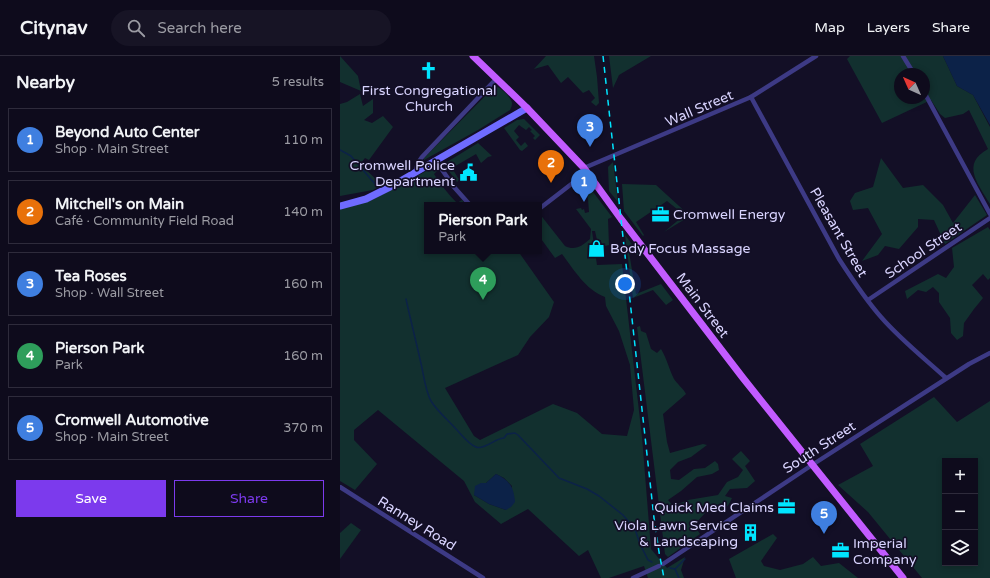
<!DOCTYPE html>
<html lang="en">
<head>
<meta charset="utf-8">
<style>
  :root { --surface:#0e0b1c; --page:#171425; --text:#f1f3f6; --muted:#9b9ba3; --line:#2e2b3b; --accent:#7c3aed }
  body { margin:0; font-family:"Varela Round",sans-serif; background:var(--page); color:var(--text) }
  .controls { position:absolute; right:12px; bottom:12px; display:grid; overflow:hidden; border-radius:0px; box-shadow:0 2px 6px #0003 }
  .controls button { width:36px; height:36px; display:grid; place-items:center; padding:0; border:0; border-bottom:1px solid var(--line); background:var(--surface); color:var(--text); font:20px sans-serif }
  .compass { position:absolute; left:554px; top:12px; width:36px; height:36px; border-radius:50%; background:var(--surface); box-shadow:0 2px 6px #0003; rotate:315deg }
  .you { position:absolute; left:285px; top:228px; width:14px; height:14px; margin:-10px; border:3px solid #fff; border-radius:50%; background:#1a73e8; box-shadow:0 0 0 6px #1a73e833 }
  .badge { display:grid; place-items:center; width:26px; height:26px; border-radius:50%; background:var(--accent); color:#fff; font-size:13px; font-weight:700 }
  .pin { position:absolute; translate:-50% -33px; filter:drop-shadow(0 1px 2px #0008) }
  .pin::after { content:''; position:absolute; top:21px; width:14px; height:12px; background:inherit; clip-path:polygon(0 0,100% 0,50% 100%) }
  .popup { position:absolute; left:84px; top:146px; width:118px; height:52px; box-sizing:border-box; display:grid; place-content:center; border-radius:0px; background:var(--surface); filter:drop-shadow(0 1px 3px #0005); font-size:13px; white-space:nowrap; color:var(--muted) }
  .popup b { font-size:15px; color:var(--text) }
  .popup::after { content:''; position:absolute; left:50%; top:100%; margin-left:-8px; border:8px solid transparent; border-top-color:var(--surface) }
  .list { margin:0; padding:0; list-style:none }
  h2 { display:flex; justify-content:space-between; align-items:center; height:52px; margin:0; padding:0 16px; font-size:17px }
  h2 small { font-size:13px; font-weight:400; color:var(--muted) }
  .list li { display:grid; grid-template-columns:26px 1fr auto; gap:12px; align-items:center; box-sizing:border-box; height:64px; margin:0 8px 8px; padding:0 8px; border:1px solid var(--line); border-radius:0px }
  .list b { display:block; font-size:15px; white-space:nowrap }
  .list p { margin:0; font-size:13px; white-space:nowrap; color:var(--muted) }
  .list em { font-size:13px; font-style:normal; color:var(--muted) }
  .actions { display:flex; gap:8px; padding:12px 16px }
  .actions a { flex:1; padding:9px 0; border:1px solid var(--accent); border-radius:0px; text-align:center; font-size:14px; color:var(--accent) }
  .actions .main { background:var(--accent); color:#fff }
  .icon { flex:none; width:22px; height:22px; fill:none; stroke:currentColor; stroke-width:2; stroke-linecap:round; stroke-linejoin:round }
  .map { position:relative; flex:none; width:650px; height:522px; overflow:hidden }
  header { display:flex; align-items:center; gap:24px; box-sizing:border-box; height:56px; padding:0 20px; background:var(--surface); border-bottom:1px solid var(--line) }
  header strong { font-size:19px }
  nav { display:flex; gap:22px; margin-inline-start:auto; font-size:14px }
  .search { width:280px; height:36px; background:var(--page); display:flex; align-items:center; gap:10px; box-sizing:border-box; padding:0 14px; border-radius:22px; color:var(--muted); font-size:15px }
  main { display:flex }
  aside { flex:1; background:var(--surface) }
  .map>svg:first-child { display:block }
  .green { fill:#12302f; fill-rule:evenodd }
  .water { fill:#0c2248 }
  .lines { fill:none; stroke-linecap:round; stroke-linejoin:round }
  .stream { stroke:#0c2248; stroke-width:1.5 }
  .street { stroke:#3d3a85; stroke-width:4.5 }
  .secondary { stroke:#6f6bff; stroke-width:7 }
  .primary { stroke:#c25bff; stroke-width:7 }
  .rail { stroke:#00e5ff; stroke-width:1.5; stroke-dasharray:6 5; stroke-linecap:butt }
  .labels { text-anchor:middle; stroke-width:3.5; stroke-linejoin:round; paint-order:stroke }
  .poi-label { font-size:14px; fill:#d9d4ff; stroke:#130f26; text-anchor:end }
  .street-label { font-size:14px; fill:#d9d4ff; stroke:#130f26 }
</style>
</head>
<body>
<header>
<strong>Citynav</strong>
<div class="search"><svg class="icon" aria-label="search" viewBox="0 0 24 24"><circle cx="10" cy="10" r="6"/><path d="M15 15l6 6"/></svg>Search here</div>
<nav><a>Map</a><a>Layers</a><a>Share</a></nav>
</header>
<main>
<aside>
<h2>Nearby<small>5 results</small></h2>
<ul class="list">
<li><span class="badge" style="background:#3f7fe0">1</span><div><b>Beyond Auto Center</b><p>Shop · Main Street</p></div><em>110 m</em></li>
<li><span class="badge" style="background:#e8710a">2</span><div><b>Mitchell's on Main</b><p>Café · Community Field Road</p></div><em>140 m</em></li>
<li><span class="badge" style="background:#3f7fe0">3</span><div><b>Tea Roses</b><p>Shop · Wall Street</p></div><em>160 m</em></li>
<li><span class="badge" style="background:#2e9e5b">4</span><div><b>Pierson Park</b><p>Park</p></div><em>160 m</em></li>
<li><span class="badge" style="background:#3f7fe0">5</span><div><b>Cromwell Automotive</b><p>Shop · Main Street</p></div><em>370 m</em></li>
</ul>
<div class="actions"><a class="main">Save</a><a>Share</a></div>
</aside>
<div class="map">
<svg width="650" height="522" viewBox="0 0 650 522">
  <rect width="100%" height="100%" fill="#130f26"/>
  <g class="green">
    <polygon points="0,0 18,20 21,35 0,26"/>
    <polygon points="206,0 254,0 257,21 259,47 256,50 251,46 255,42 249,34 243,37 228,21 221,27 208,9 194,13"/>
    <polygon points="269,0 311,0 279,19 273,32"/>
    <path d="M510 0H603L617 30 633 39 650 71V148C639 129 620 108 648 93L629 54 623 58 605 62 600 58 591 44 542 67 507 3ZM560 18H584V42H560Z"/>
    <path d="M155 30C160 31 171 41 172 47 172 50 171 52 170 54L138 74 84 104V102Z"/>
    <polygon points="20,38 23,50 33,43 33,57 24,64 32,67 43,60 53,71 29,104 25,102 20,108 42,129 33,134 0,140 0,48 7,46"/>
    <polygon points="184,63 200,79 195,84 193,82 195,80 190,75 192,74 189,71 186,74 179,69 174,75 179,81 176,84 181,90 185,86 188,90 182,95 180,94 164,72 177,64"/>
    <polygon points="138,87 152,100 148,101 141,107 136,98 112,112 118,122 119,122 120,123 117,126 106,111 107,106"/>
    <polygon points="541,102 563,132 583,129 603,149 613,167 635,139 647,159 605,188 594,164 578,163 578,171 559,193 545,190 538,199 522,205 542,178 528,152 513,154 510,145 515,137 533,131"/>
    <polygon points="273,106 278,146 269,135 268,111"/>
    <path d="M92 112 97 115 94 118C101 129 108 138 117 147L122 144 126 149H87V195H178L214 246 209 261 190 281 178 299 105 332 134 380 140 384 213 348 237 357 262 378 287 380 294 354 290 309 279 275 266 250 265 241C246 234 234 214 222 198L215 202 199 180V157L225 190C235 195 242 190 250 183L251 173 236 153 241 152 242 154 244 153 245 157 249 156 248 143 244 127 238 129 237 128 244 124 272 161 268 163 269 189 261 191V184H257L255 175H252L257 209 282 208 302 381 311 493 327 512 345 501 341 514 344 522H308L304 510 269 522H261L248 494 239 500 188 453 161 468 135 446 124 425 38 354 14 374V384L37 408 15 434 0 425V153L23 147 34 143ZM156 418 164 422 172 430 166 454 149 448 134 439 141 427H146Z"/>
    <polygon points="282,128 316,129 350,160 324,176 342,161 342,157 327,145 296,166 304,179 303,180 284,155"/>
    <polygon points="648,171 650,174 650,222 648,224 643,218 632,229 643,242 634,253 624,267 623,280 617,284 611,277 610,262 599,246 599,237 593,231 586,236 578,234 567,243 565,235 598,218 606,222 614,211 612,192"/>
    <polygon points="285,179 300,199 297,199 293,193 289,196 296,238 321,228 333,244 326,249 313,234 293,242"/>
    <path d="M300 270 301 275 306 277 311 293 317 297 321 293C327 303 329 313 334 323 337 328 343 332 346 338L323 358 327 386 330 397 363 388 367 389 351 401 338 406 330 414 331 423 339 424 354 413 365 412 375 405 378 408 379 414 372 418 357 421 341 435 328 444 333 450 348 444 378 439 387 426 398 421 403 414 392 403 401 395 410 405 405 410 415 425 407 432 390 433 385 440 392 442C386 456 381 456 366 456L354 469 360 478 328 501 325 498 297 271Z"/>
    <path d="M594 341 617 366 650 345V522H582L528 456 498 429 533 410 520 388ZM605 405H635V507H605Z"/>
    <polygon points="11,467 21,474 0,503 0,477"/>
    <polygon points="433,478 437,482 421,505 424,510 440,514 463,508 473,501 481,510 499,507 518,522 396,522 389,503"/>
  </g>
  <g class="water">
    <polygon points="603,0 650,0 650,69 633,39 617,30"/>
    <path d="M156 418C169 424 174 431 175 446L171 451 166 454 149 448 134 439 135 430 141 427H146Z"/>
  </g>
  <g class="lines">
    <g class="stream">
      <polyline points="0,94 11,100 35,128"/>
      <path d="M66 243C71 266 77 289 82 312 84 322 86 336 91 345 97 355 108 364 116 373 121 378 128 388 136 391 144 394 156 382 164 382L167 378 175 377 178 379 219 422 247 433 259 440 283 459 295 473 300 488 308 504 312 506"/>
      <polyline points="330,512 335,513 345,503"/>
      <polyline points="335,513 339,522"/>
    </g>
    <g class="street">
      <polyline points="563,0 574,18"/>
      <polyline points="584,36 650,158"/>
      <path d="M411 41 499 203C512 223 525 243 541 261 560 283 584 302 606 322"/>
      <polyline points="96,105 114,131 130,149"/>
      <polyline points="244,112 411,41 476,0"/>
      <polyline points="75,117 78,107 82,101 157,22"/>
      <polyline points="199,153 247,116"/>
      <polyline points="528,244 650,162"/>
      <polyline points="0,431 143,522"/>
      <polyline points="323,508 472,409 629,308 650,297"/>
      <polyline points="293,522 319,510"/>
    </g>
    <polyline class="secondary" points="0,150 26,143 50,131 187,52"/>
    <polyline class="primary" points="133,0 187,52 244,112 281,163 403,322 563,522"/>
    <polyline class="rail" points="263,0 314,462 319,496 324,522"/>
  </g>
  <defs>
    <symbol id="church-bare" viewBox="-9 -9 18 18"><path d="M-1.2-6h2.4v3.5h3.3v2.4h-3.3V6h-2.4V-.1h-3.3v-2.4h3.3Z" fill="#00e5ff" stroke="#130f26" stroke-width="2.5" paint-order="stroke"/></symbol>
    <symbol id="civic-bare" viewBox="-9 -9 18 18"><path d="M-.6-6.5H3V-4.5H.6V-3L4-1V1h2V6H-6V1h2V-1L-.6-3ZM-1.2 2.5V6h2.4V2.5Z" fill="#00e5ff" stroke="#130f26" stroke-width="2.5" paint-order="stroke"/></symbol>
    <symbol id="office-bare" viewBox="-9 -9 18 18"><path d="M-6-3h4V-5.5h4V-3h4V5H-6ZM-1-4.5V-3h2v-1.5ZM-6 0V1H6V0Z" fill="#00e5ff" stroke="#130f26" stroke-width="2.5" paint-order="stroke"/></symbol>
    <symbol id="shop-bare" viewBox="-9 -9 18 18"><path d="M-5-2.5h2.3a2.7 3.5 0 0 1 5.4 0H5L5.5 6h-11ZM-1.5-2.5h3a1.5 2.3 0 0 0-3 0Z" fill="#00e5ff" stroke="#130f26" stroke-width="2.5" paint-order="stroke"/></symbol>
    <symbol id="building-bare" viewBox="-9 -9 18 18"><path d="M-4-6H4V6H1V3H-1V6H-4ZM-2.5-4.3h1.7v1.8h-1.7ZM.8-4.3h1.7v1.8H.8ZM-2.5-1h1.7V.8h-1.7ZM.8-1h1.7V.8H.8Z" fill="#00e5ff" stroke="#130f26" stroke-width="2.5" paint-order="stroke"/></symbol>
  </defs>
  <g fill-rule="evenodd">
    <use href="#church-bare" x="76" y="2" width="25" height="25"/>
    <use href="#civic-bare" x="116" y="104" width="25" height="25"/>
    <use href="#office-bare" x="308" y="146" width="25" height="25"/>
    <use href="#shop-bare" x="244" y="180" width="25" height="25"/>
    <use href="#office-bare" x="434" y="438" width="25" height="25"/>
    <use href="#building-bare" x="398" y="464" width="25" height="25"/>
    <use href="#office-bare" x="488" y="482" width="25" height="25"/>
  </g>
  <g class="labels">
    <g class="poi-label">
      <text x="89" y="39" text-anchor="middle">First Congregational<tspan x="89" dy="16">Church</tspan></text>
      <text x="115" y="114">Cromwell Police<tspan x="115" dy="16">Department</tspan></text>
      <text x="333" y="163" text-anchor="start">Cromwell Energy</text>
      <text x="270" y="197" text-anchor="start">Body Focus Massage</text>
      <text x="434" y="456">Quick Med Claims</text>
      <text x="398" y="474">Viola Lawn Service<tspan x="398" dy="16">&amp; Landscaping</tspan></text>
      <text x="513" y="492" text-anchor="start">Imperial<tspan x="513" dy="16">Company</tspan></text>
    </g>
    <g class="street-label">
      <text transform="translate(359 52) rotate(-23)" y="5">Wall Street</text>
      <text transform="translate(499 176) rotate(60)" y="5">Pleasant Street</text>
      <text transform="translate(583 194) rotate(-34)" y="5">School Street</text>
      <text transform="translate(363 249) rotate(53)" y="5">Main Street</text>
      <text transform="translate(479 391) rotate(-33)" y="5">South Street</text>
      <text transform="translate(77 467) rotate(32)" y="5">Ranney Road</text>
    </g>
  </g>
</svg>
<div class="controls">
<button>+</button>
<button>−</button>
<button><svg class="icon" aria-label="layers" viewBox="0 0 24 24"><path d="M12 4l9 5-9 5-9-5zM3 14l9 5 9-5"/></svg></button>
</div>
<svg class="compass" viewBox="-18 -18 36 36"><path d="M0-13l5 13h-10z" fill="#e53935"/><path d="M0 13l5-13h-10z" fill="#9b9ba3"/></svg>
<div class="you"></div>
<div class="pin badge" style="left:244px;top:146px;background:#3f7fe0">1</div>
<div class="pin badge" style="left:211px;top:127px;background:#e8710a">2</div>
<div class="pin badge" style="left:250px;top:91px;background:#3f7fe0">3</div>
<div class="pin badge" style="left:143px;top:244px;background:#2e9e5b">4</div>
<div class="popup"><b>Pierson Park</b>Park</div>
<div class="pin badge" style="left:484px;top:478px;background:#3f7fe0">5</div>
</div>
</main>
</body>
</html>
